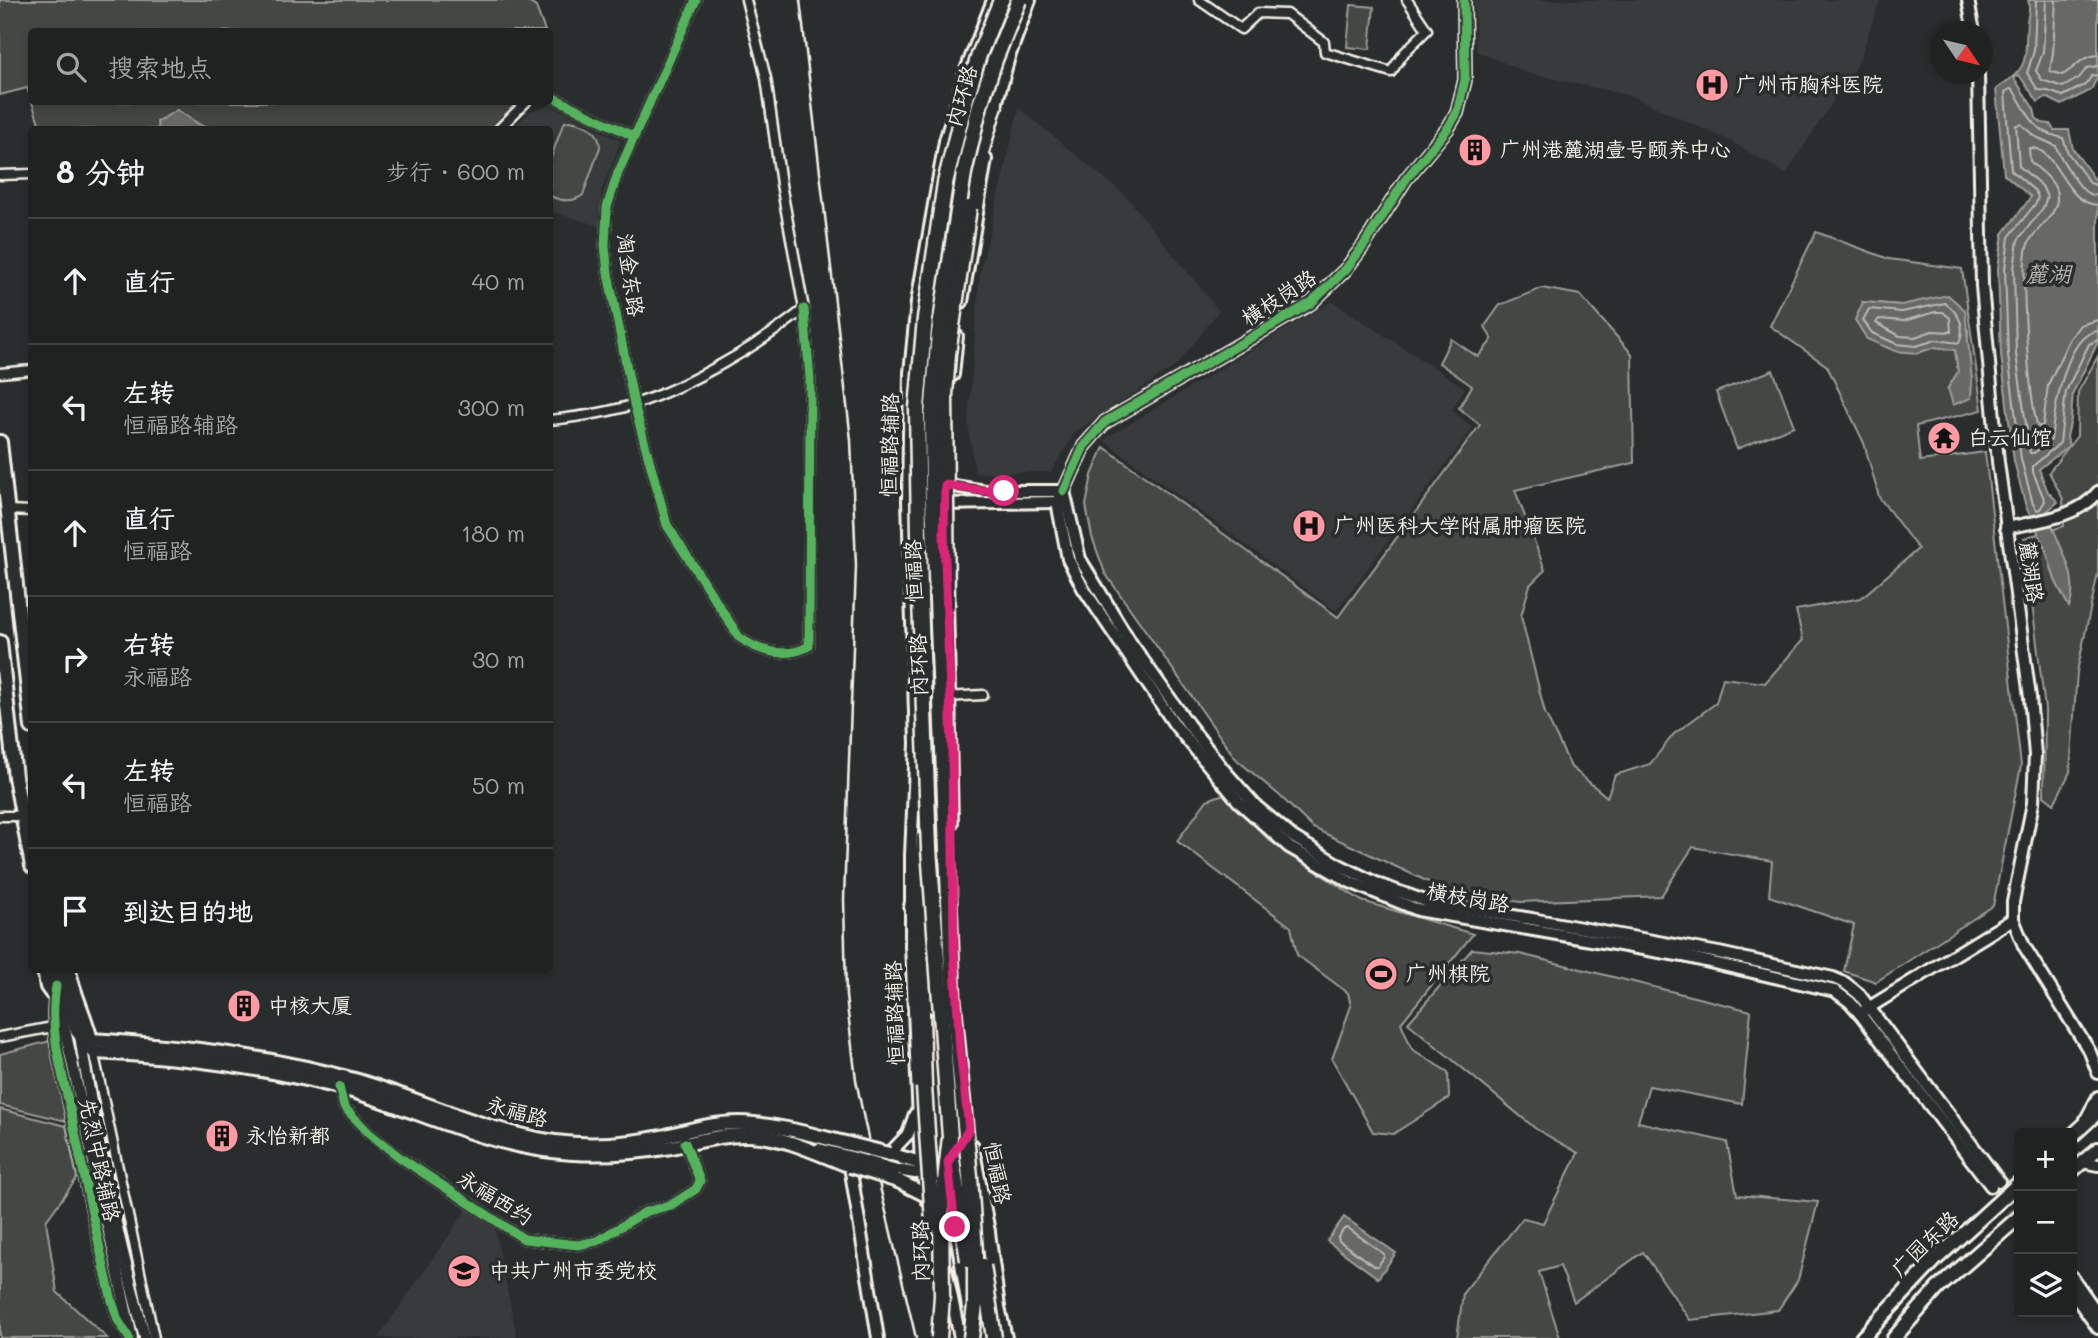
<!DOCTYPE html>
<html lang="zh">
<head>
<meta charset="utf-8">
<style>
  :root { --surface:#202222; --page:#282a2a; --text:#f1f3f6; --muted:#a2a4a5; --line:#3d3f40 }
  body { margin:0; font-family:Mali,"LXGW WenKai TC",sans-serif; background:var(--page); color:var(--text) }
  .controls { position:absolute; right:21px; bottom:21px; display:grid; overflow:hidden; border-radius:7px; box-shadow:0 4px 10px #0003 }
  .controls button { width:63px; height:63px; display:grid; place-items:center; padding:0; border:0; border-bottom:2px solid var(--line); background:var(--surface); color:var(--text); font:35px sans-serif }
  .compass { position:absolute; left:1930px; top:21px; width:63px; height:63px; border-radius:50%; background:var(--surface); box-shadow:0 4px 10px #0003; rotate:125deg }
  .stop { position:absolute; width:21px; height:21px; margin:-16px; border:5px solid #db2777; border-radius:50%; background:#fff }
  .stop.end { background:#db2777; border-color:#fff; box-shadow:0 2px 7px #0008 }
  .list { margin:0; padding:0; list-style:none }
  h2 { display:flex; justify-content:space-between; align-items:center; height:91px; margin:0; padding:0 28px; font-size:30px }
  h2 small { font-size:23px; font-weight:400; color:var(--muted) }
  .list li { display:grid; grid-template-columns:46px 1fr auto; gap:21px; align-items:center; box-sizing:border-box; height:126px; padding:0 28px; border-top:2px solid var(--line) }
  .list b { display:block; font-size:26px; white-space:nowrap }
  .list p { margin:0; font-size:23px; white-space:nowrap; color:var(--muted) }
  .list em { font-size:23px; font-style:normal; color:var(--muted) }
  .icon { flex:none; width:38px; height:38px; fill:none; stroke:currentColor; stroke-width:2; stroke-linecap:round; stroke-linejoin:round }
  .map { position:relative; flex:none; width:2098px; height:1338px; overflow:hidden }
  .search { position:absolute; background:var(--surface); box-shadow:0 4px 10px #0003; left:28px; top:28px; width:525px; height:77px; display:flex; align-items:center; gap:18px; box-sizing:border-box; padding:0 24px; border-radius:7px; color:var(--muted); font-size:26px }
  .panel { position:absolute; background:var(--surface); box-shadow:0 4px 10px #0003; left:28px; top:126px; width:525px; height:847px; border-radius:7px }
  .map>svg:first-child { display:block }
  .built { fill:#373a3a }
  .green { fill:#444645; stroke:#9c9c96; stroke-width:2; fill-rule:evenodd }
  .water { fill:#676866; stroke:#9f9f9a; stroke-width:2 }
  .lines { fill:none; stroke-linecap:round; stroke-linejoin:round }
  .shore { stroke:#bcbab4; stroke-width:2 }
  .secondary-tunnel { stroke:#484a4a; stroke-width:10; stroke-dasharray:10 5; stroke-linecap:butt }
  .street-casing { stroke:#f4f1e8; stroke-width:13 }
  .secondary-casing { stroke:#f4f1e8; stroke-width:16 }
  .primary-casing { stroke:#f4f1e8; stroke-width:18 }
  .highway-casing { stroke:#f4f1e8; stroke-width:19 }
  .street { stroke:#2a2d2e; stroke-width:8 }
  .secondary { stroke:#2a2d2e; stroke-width:10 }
  .primary { stroke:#2a2d2e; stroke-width:12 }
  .highway { stroke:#2a2d2e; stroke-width:14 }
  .rail { stroke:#f4f1e8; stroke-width:2.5 }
  .secondary-bridge-casing { stroke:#f4f1e8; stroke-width:16; stroke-linecap:butt }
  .primary-bridge-casing { stroke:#f4f1e8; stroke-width:18; stroke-linecap:butt }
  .highway-bridge-casing { stroke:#f4f1e8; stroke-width:19; stroke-linecap:butt }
  .secondary-bridge { stroke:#2a2d2e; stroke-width:10 }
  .primary-bridge { stroke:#2a2d2e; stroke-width:12 }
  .highway-bridge { stroke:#2a2d2e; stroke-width:14 }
  .cycleway-casing { stroke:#2a2d2e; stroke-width:13 }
  .cycleway { stroke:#56b35d; stroke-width:9 }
  .route { stroke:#db2777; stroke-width:9 }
  .labels { text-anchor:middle; stroke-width:7; stroke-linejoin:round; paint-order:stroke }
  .poi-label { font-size:21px; fill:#f4f1e8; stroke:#2a2d2e; text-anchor:start }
  .street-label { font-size:21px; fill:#f4f1e8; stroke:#2a2d2e }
  .water-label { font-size:23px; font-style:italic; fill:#b5b3ae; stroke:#2a2d2e }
</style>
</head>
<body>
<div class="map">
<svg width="2098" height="1338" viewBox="0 0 2098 1338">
  <rect width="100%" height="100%" fill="#2a2d2e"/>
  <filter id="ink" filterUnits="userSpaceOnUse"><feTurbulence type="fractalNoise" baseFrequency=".0143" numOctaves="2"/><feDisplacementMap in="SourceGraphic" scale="14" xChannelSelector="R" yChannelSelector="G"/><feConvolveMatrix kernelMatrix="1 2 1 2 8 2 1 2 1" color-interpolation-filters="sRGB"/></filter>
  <g filter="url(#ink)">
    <g class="built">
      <polygon points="1474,0 1880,0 1859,61 1786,174 1730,141 1631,96 1528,73 1476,51"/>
      <polygon points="551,105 621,141 602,189 599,226 550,211 550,130 509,130 531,111"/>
      <polygon points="1019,108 1126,196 1219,311 1177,365 1075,432 1051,472 975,473 968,424 980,273"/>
      <polygon points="1332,301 1465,388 1452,410 1473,428 1336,611 1103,440"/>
      <polygon points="467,1209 495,1229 517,1338 378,1338"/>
    </g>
    <g class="green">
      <polygon points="0,0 525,0 536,7 545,31 32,32 31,99 27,88 0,95"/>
      <polygon points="1351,5 1374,7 1370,49 1347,47"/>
      <polygon points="32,102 523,102 506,116 494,130 41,129"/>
      <path d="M570 121C586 124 600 130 600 147L583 195C573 203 561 201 550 196V161L562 127 565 122Z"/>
      <path d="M1816 232 1889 259 1962 269 1982 410 1916 426 1920 461 1985 452 2021 766 1993 906 1876 982 1844 971 1854 925 1769 896 1772 861 1693 847 1661 896 1520 902 1435 885 1313 828 1279 795 1236 759 1105 573 1092 537 1086 505 1092 475 1104 447 1338 617 1480 425 1459 408 1472 386 1439 363 1451 339 1478 357 1492 340 1485 326 1500 305 1542 288 1580 295 1632 354 1634 463 1515 490 1545 570 1530 585 1521 616 1545 713 1571 767 1607 797 1615 775 1650 764 1674 734 1716 703 1723 678 1765 683 1803 640 1796 610 1861 598 1918 549 1879 497 1864 443 1827 366 1770 326ZM1863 302 1901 305 1968 330V354L1972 381 1948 388 1958 372 1955 350 1935 347 1917 353Z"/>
      <polygon points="2098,356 2098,573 2077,672 2070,772 2054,804 2044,796 2045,709 2024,538 2064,526 2063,499 2049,472 2077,436 2078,392"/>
      <polygon points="1773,370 1794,426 1737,449 1716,392"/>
      <polygon points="1224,794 1270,841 1362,901 1473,934 1401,1023 1412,1049 1448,1072 1449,1098 1393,1134 1373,1132 1332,1059 1351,1006 1348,993 1297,955 1291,927 1177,841 1207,800"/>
      <polygon points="1472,949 1520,954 1751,1011 1742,1104 1649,1086 1638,1122 1727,1142 1737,1195 1818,1202 1798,1280 1778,1310 1690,1320 1643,1252 1574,1302 1560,1266 1539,1272 1560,1338 1457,1338 1463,1293 1523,1218 1543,1223 1578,1153 1536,1129 1408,1023"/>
      <polygon points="50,1041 66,1121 0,1105 0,1054"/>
      <polygon points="0,1109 66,1126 77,1178 46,1221 57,1292 107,1338 0,1338"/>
    </g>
    <g class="water">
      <path d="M2028 0H2098V76L2091 90 2062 105 2046 97 2038 102 2019 75 2014 78 2034 109 2036 118 2042 123 2050 124 2054 130H2069L2073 149 2098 184V342L2073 393 2071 419 2067 437 2069 446 2039 469 2048 492 2058 502 2047 511C2055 542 2082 574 2069 607L2055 580 2045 547 2026 507 2014 461 2001 355 1998 268 2003 234 2031 197 2004 174 1996 89C2032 66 2024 60 2027 22 2028 14 2031 8 2028 0Z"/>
      <polygon points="177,110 202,126 231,129 158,129 157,122"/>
      <polygon points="1948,295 1965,310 1972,381 1971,398 1953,405 1948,388 1958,372 1955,350 1936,347 1917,353 1895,351 1867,339 1855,320 1863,302 1901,305"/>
      <polygon points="1344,1217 1396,1253 1378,1278 1327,1241"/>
    </g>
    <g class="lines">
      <g class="shore">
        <polyline points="2036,0 2034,51 2027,73 2038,90 2048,91 2063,96 2085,85 2092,76 2098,75"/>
        <polyline points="2046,0 2043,52 2036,71 2042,80 2063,87 2079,78 2087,68 2098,66"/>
        <path d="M2056 0 2053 53 2050 71 2062 75C2076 68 2081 56 2098 55"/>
        <path d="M2098 186 2090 183 2068 153 2063 138C2030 131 2031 116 2013 90L2010 89 2005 92 2011 170 2035 191 2038 197 2036 203 2009 237 2005 269 2008 355 2021 459 2033 504 2037 510 2040 509 2045 501 2033 472V466L2060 443 2066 391 2089 344 2098 340"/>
        <path d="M2098 195C2093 195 2091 195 2086 192 2079 187 2058 155 2056 146L2034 136 2021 124 2016 125 2019 166 2042 186 2047 197 2043 208 2018 240 2014 269 2016 354 2030 453H2034L2051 440C2054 414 2065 333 2098 331"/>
        <path d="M2098 205C2063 204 2057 145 2029 148L2030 161C2041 172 2058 181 2057 199 2056 218 2035 228 2028 244 2019 265 2029 404 2038 427L2043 425 2048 385 2069 340 2080 325 2098 320"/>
        <path d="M1945 303C1959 313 1966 326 1959 343L1936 340 1916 346 1897 344 1872 333 1863 320 1869 309 1902 312Z"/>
        <polygon points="1935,312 1943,312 1950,318 1951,332 1932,331 1915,337 1900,336 1876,323 1879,319 1904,321"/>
        <polygon points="1348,1228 1384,1254 1384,1257 1378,1266 1374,1266 1339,1241 1338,1237 1344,1229"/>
      </g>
      <g class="secondary-tunnel">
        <polyline points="1999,1181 2019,1208"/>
        <polyline points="1991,1186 2019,1224"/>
      </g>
      <defs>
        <g id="street">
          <path d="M696 0 618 173 607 207 605 246 608 273 634 404 667 525 739 637C758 652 787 659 809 646L810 379 804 309"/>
          <polyline points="1199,0 1241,29 1258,13 1287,14 1324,42 1325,52 1391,72 1404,53 1427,30 1407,0"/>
          <polyline points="550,96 633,136"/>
          <polyline points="498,130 526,102"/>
          <polyline points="0,175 32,174"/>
          <polyline points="0,373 32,370"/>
          <path d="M550 420C578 417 608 413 635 404 691 385 758 346 804 309L781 184 766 78 746 0"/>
          <polyline points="8,510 32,511"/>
          <polyline points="944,697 983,695"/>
          <polyline points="0,816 32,816"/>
          <path d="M55 989C47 1030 62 1071 70 1111 83 1175 97 1238 112 1301L118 1320 129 1338"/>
          <polyline points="0,1037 58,1026"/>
          <polyline points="93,1050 154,1338"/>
          <polyline points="339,1087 344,1107 370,1134 402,1159 524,1239 578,1245 597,1241 645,1212 671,1205 696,1189 700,1181 685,1143"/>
        </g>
        <g id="secondary">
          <polyline points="1464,0 1465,80 1457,113 1448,128 1406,179 1364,245 1346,269 1311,303 1105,422 1084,446 1064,491 1057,502 1068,559 1083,588 1175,725 1239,802 1289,847 1350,882 1418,910 1683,956 1835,991 1850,1002 1861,1015 1991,1186"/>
          <polyline points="1968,0 1974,32"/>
          <polyline points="1978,74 1982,286 1998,462 2030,697 2035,755 2033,803 2013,902 2013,919 2024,946 2090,1052 2098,1073"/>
          <polyline points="994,112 1009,57 1030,0"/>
          <polyline points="962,302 986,159"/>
          <polyline points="953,375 957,336"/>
          <polyline points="942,484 985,491 1064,491"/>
          <polyline points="1064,491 1080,559 1131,643 1188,724 1224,770 1256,806 1293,837 1339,865 1380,885 1431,903 1532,919 1719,953 1833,978 1845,983 1859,994 1999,1181"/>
          <polyline points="941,504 1057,502"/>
          <path d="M2006 528C2036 521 2078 518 2098 492"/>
          <polyline points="947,601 952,823"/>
          <polyline points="43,970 46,987 51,994 64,996 73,992"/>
          <polyline points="52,970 132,1338"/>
          <polyline points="1865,1010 2013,919"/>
          <path d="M80 1035C95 1137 118 1239 145 1338"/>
          <polyline points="2086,1119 2098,1097"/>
          <polyline points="819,1149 851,1157"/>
          <polyline points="889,1154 908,1134 915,1114"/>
          <polyline points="2082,1162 2098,1165"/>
          <polyline points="850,1166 878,1338"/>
          <polyline points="897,1170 915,1173 929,1172"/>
          <polyline points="927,1200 921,1164 911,945 911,855 916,743 908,501 910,373 917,302 945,141 966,70 993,0"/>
          <polyline points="946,1269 960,1338"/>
          <polyline points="2072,1277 2098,1314"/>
          <polyline points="2072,1292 2098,1328"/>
        </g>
        <g id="primary">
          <polyline points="0,442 32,727"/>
          <polyline points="0,642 15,777 32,866"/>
          <polyline points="926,893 927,928 934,1007"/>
          <polyline points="911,907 915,885"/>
          <path d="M58 970 77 1031 94 1052C182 1056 271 1067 356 1092 418 1111 479 1141 544 1150 586 1156 629 1154 671 1147 697 1142 722 1134 749 1135 787 1137 816 1153 850 1166"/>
          <path d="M69 970C73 994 85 1015 91 1040 182 1046 270 1056 358 1081 424 1101 487 1132 555 1142 592 1147 629 1144 666 1136 690 1130 714 1123 739 1123 777 1124 816 1136 853 1145"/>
          <polyline points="2072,1136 2098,1112"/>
          <polyline points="972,1146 988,1232"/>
          <polyline points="889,1154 917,1162 936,1172"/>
          <polyline points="2072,1171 2098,1149"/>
          <polyline points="898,1181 926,1195 936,1204"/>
          <polyline points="950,1189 971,1320"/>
          <polyline points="985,1225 988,1232 998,1307 1005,1338"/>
          <polyline points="1862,1338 1936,1259 2019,1183"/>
          <polyline points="1894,1338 1938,1288 2019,1217"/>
        </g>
        <g id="highway">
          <polyline points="969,208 982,149 995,105"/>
          <polyline points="924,838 919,903 924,1087"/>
        </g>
      </defs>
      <use href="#street" class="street-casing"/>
      <use href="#secondary" class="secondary-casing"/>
      <use href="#primary" class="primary-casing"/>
      <use href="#highway" class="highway-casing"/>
      <use href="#street" class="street"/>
      <use href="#secondary" class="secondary"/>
      <use href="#primary" class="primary"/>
      <use href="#highway" class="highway"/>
      <polyline class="rail" points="800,0 851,440 856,566 844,899 846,996 856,1080 865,1124 916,1338"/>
      <defs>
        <polyline id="secondary-bridge" points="851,1157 897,1170"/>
        <g id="primary-bridge">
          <polyline points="853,1145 889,1154"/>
          <polyline points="850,1166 898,1181"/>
        </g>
        <g id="highway-bridge">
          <polyline points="947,606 945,395 948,354 969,208"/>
          <polyline points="924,1087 933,1222"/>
          <polyline points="952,1159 968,1260"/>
          <polyline points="983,1266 994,1338"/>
          <polyline points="939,1338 942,1296 941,1216 950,1137 929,849 920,599 917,408 925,318 945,183 964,105 979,55 1001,0"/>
          <polyline points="971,1338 975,1305 975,1253 970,1177 953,998 933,501 932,416 939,333 964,173 980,105 995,60 1019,0"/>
        </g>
      </defs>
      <use href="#secondary-bridge" class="secondary-bridge-casing"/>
      <use href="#primary-bridge" class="primary-bridge-casing"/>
      <use href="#highway-bridge" class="highway-bridge-casing"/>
      <use href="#secondary-bridge" class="secondary-bridge"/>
      <use href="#primary-bridge" class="primary-bridge"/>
      <use href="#highway-bridge" class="highway-bridge"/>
      <defs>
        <g id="cycleway">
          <path d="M696 0 618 173 607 207 605 246 608 273 634 404 667 525 739 637C758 652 787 659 809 646L810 379 804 309"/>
          <polyline points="550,96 633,136"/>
          <polyline points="1064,491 1084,446 1105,422 1311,303 1346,269 1364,245 1406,179 1448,128 1457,113 1465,80 1464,0"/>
          <path d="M56 986C48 1029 62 1071 71 1113 84 1176 97 1238 112 1301L118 1320 129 1338"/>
          <polyline points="339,1087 344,1107 370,1134 402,1159 524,1239 578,1245 597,1241 645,1212 671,1205 696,1189 700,1181 685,1143"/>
        </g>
      </defs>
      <use href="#cycleway" class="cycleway-casing"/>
      <use href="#cycleway" class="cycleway"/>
    </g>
  </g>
  <g class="lines" filter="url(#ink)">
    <polyline class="route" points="955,1227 948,1162 969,1129 960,1050 954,949 952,746 944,534 945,485 985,491 1004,491"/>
  </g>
  <defs>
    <symbol id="hospital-disc" viewBox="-11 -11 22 22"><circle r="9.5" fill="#ff9aa2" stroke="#2a2d2e"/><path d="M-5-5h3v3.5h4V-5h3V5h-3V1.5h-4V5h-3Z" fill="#111"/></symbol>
    <symbol id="building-disc" viewBox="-11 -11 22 22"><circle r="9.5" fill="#ff9aa2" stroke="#2a2d2e"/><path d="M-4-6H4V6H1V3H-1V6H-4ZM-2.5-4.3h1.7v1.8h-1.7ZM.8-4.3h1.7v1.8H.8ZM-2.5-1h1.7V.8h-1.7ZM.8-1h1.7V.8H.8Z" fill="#111"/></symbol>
    <symbol id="temple-disc" viewBox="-11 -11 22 22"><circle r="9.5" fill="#ff9aa2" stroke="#2a2d2e"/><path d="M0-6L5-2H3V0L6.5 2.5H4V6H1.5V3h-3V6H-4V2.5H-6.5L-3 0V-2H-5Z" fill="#111"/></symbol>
    <symbol id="stadium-disc" viewBox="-11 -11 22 22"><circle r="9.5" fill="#ff9aa2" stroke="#2a2d2e"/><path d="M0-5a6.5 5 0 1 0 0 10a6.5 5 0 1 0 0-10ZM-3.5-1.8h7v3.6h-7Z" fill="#111"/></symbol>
    <symbol id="university-disc" viewBox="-11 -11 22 22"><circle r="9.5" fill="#ff9aa2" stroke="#2a2d2e"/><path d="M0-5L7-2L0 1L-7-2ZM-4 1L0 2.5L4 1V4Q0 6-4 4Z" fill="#111"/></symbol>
  </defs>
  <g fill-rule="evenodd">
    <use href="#hospital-disc" x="1693" y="66" width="38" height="38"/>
    <use href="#building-disc" x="1456" y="131" width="38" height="38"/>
    <use href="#temple-disc" x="1925" y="419" width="38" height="38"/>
    <use href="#hospital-disc" x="1290" y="507" width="38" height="38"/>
    <use href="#stadium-disc" x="1362" y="955" width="38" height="38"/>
    <use href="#building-disc" x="225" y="987" width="38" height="38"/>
    <use href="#building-disc" x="203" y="1117" width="38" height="38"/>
    <use href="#university-disc" x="445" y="1252" width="38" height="38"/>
  </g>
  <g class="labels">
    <g class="poi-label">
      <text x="1736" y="92">广州市胸科医院</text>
      <text x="1500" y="157">广州港麓湖壹号颐养中心</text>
      <text x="1968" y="445">白云仙馆</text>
      <text x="1334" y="533">广州医科大学附属肿瘤医院</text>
      <text x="1406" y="981">广州棋院</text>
      <text x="268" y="1013">中核大厦</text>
      <text x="246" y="1143">永怡新都</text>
      <text x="489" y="1278">中共广州市委党校</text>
    </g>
    <g class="street-label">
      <text transform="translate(962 96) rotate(-74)" y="7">内环路</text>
      <text transform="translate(630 275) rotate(82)" y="7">淘金东路</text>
      <text transform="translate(1279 298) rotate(-33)" y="7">横枝岗路</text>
      <text transform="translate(890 445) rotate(-89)" y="7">恒福路辅路</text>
      <text transform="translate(914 571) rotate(-92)" y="7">恒福路</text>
      <text transform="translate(2031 572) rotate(82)" y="7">麓湖路</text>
      <text transform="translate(919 665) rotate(-92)" y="7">内环路</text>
      <text transform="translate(1468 898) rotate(10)" y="7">横枝岗路</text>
      <text transform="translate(895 1013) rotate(-92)" y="7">恒福路辅路</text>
      <text transform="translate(517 1112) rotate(15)" y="7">永福路</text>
      <text transform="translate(99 1160) rotate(78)" y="7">先烈中路辅路</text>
      <text transform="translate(997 1173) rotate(79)" y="7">恒福路</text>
      <text transform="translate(495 1198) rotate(32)" y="7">永福西约</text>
      <text transform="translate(1925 1244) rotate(-44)" y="7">广园东路</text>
      <text transform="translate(921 1251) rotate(-91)" y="7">内环路</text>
    </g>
    <g class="water-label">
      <text x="2048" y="282">麓湖</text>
    </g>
  </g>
</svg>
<div class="controls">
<button>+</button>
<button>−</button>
<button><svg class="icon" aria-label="layers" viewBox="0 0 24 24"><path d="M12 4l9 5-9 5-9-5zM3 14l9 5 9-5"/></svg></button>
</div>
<svg class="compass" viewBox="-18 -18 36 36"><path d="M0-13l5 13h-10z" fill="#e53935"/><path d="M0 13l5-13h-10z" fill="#a2a4a5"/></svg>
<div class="stop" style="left:1004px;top:491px"></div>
<div class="stop end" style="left:955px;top:1227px"></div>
<div class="search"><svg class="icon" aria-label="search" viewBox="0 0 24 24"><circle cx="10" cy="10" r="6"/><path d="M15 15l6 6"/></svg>搜索地点</div>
<section class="panel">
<h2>8 分钟<small>步行 · 600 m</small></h2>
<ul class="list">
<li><svg class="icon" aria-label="ahead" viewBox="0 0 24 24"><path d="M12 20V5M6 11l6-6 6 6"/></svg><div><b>直行</b></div><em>40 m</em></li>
<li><svg class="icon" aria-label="left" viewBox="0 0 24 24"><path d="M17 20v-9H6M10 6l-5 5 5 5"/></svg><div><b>左转</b><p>恒福路辅路</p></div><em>300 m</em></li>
<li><svg class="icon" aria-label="ahead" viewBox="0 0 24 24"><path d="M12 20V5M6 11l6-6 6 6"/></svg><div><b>直行</b><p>恒福路</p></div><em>180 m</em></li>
<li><svg class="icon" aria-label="right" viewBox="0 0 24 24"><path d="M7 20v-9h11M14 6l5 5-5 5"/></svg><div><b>右转</b><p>永福路</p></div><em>30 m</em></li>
<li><svg class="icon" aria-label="left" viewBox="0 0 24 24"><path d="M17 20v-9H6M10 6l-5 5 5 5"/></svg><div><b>左转</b><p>恒福路</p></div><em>50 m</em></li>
<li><svg class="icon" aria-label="arrive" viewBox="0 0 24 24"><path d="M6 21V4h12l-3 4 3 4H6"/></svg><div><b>到达目的地</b></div></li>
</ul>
</section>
</div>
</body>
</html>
